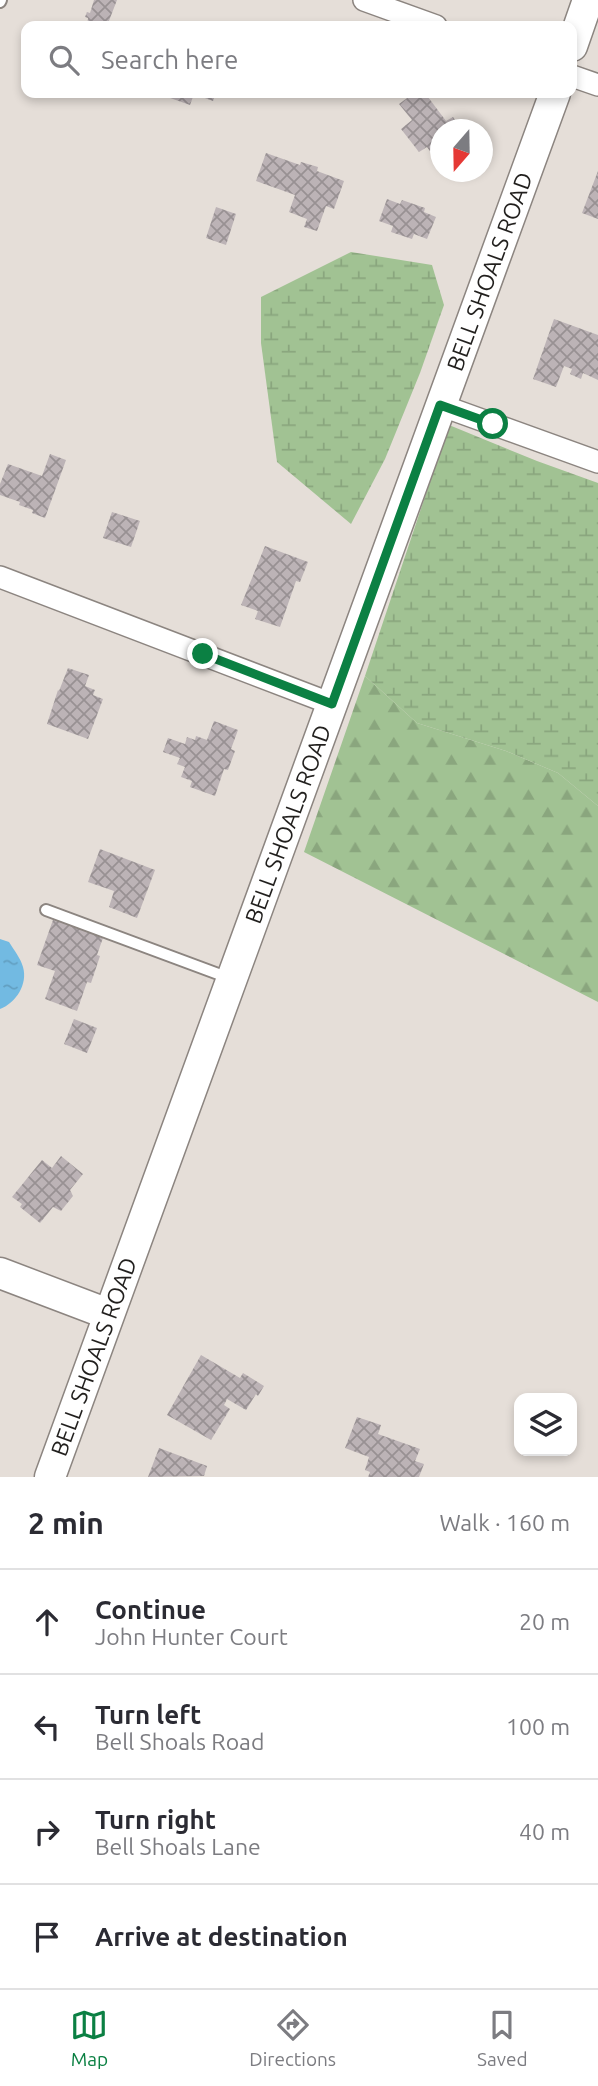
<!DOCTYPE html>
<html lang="en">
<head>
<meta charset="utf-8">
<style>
  :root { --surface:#fff; --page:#f2f2f3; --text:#2b2b33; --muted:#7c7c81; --line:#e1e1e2; --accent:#0b8043 }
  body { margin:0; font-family:Ubuntu,sans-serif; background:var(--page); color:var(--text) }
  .controls { position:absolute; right:21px; bottom:21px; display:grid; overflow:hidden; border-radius:14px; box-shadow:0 4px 10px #0003 }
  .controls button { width:63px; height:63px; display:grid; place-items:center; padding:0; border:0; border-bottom:2px solid var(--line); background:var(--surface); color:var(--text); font:35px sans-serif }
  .compass { position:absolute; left:430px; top:119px; width:63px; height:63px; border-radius:50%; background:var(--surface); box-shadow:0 4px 10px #0003; rotate:200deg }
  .stop { position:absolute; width:21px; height:21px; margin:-16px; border:5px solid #0b8043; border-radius:50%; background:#fff }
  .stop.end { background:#0b8043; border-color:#fff; box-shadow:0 2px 7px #0008 }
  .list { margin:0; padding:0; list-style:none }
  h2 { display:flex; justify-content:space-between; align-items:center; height:91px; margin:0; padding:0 28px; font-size:30px }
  h2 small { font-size:23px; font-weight:400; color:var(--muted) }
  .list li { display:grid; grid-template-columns:46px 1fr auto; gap:21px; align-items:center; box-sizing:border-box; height:105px; padding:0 28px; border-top:2px solid var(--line) }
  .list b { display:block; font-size:26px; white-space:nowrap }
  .list p { margin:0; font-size:23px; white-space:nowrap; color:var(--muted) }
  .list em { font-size:23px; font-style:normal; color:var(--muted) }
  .icon { flex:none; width:38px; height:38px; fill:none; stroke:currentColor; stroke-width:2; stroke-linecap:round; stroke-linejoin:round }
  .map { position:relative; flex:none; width:598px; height:1477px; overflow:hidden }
  .search { position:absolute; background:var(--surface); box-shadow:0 4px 10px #0003; left:21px; right:21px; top:21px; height:77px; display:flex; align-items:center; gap:18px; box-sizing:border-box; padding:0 24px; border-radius:14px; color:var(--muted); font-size:26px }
  .sheet { height:511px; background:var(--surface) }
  nav { display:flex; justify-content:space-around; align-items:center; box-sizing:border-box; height:98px; border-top:2px solid var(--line); background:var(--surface); font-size:19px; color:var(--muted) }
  nav a { display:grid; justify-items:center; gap:4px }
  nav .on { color:var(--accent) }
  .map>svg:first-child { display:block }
  .forest { fill:url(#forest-firs) }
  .wetland { fill:url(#wetland-marsh) }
  .water { fill:url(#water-ripples) }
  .building { fill:url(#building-cross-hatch) }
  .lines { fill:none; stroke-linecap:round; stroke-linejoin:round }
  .lane-casing { stroke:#8c8580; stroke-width:14 }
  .street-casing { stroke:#8c8580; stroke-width:24 }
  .secondary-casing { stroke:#8c8580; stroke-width:33 }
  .lane { stroke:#fff; stroke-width:10 }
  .street { stroke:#fff; stroke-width:21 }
  .secondary { stroke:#fff; stroke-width:30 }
  .route { stroke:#0b8043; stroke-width:9 }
  .labels { text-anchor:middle; stroke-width:5; stroke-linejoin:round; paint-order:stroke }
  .street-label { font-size:23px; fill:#211f1d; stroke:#e5ded8 }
</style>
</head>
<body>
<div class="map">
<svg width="598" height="1477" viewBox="0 0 598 1477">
  <defs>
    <pattern id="forest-firs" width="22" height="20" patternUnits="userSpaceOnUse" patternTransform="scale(1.75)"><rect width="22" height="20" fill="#a1c293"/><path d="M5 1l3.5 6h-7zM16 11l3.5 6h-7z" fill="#8aa67e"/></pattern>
    <pattern id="wetland-marsh" width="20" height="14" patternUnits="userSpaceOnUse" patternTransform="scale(1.75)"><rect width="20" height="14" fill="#a1c293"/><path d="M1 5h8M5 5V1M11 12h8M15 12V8" fill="none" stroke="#8aa67e"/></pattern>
    <pattern id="water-ripples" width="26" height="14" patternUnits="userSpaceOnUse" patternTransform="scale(1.75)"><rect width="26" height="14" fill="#72bae2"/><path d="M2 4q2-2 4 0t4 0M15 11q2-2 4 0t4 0" fill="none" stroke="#629fc1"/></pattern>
    <pattern id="building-cross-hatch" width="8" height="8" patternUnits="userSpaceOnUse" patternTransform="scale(1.75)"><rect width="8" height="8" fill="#bcb3b6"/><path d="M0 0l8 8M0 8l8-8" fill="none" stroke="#989193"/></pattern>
  </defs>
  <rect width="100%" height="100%" fill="#e5ded8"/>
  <polygon class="forest" points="365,676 417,723 506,751 558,773 598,806 598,1002 304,852"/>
  <g class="wetland">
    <polygon points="351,252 432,265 444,305 420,373 385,459 351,524 277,462 261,343 261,297"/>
    <polygon points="449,425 537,461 598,483 598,806 558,773 506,751 417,723 365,676"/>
  </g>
  <path class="water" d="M0 939 9 942C14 950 21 959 23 967 28 984 16 1003 0 1009Z"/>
  <g class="building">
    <polygon points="94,0 117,0 107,26 87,26 88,18 85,17 87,12 90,13"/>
    <polygon points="156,93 216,93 213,101 194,94 190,105"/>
    <polygon points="414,93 425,93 446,121 453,117 462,130 440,130 440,147 432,154 427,147 419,152 401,129 412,120 399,104"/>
    <polygon points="266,153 300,165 301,162 318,167 317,171 344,181 334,209 326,206 317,231 304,227 307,219 289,212 295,195 256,181"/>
    <polygon points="598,171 598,219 582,213"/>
    <polygon points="387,199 400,204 402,200 425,208 424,212 436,217 427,239 414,234 412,239 391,232 393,226 379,221"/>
    <polygon points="216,207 236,214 226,245 206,238"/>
    <polygon points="554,319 598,335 598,380 583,373 581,379 570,374 572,369 564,366 556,387 533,379"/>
    <polygon points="50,454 66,460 45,518 32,513 33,510 19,505 20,502 0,495 0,484 8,464 42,476"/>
    <polygon points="112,512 140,521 131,547 103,538"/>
    <polygon points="265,546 308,562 300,582 296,581 280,627 255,619 258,611 241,605"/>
    <polygon points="68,668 89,675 85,686 95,690 93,695 103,699 88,739 47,724 58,690 59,691"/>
    <polygon points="214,721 238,730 231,749 235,751 228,770 224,769 215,796 190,787 192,781 181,777 185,767 177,764 180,758 163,752 168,738 185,744 187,737 195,740 196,736 207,740"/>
    <polygon points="100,849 155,870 137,918 109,907 114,891 88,882"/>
    <polygon points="54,917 104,935 97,955 100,956 91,983 87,982 77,1011 45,999 55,971 37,965"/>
    <polygon points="74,1019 97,1028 87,1053 64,1044"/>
    <polygon points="61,1156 83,1174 70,1190 73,1196 61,1211 53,1207 40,1223 20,1207 22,1204 12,1197 42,1160 52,1168"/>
    <polygon points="201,1355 240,1378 243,1373 264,1386 258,1396 256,1394 246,1410 227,1399 224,1405 230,1409 211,1440 167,1415"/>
    <polygon points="357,1417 381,1425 378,1434 420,1449 415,1461 424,1464 419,1477 368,1477 370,1472 365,1470 369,1457 345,1448"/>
    <polygon points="159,1448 207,1466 204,1476 148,1477"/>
  </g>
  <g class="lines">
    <defs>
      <g id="lane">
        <polyline points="0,2 1,0"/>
        <polyline points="46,910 229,978"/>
      </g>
      <g id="street">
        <polyline points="364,0 436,26"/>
        <polyline points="572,76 598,85"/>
        <polyline points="440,405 598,462"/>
        <polyline points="0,577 332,704"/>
      </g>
      <g id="secondary">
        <polyline points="572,46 588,0"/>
        <polyline points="0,1273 108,1314"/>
        <path id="s1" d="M50 1477 555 93"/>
      </g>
    </defs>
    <use href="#lane" class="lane-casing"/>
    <use href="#street" class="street-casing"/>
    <use href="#secondary" class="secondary-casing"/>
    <use href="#lane" class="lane"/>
    <use href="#street" class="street"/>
    <use href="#secondary" class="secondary"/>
  </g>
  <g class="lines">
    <polyline class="route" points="203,654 332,704 440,405 493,424"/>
  </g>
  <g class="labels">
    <g class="street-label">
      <text dy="8" stroke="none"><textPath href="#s1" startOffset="1283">BELL SHOALS ROAD</textPath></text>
      <text dy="8" stroke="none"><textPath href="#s1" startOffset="695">BELL SHOALS ROAD</textPath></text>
      <text dy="8" stroke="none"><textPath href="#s1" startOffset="128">BELL SHOALS ROAD</textPath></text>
    </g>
  </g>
</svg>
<div class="controls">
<button><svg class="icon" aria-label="layers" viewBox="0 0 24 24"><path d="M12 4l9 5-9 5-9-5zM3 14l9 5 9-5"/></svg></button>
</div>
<svg class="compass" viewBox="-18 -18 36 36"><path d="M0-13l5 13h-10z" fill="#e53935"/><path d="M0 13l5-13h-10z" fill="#7c7c81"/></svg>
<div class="stop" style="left:493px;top:424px"></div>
<div class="stop end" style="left:203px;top:654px"></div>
<div class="search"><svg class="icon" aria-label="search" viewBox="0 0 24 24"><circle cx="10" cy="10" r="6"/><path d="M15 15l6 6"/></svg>Search here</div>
</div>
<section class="sheet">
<h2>2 min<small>Walk · 160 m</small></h2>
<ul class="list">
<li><svg class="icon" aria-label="ahead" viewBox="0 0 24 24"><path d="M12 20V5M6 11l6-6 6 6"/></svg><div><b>Continue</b><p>John Hunter Court</p></div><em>20 m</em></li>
<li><svg class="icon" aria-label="left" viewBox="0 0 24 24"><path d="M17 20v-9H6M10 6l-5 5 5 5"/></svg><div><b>Turn left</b><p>Bell Shoals Road</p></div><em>100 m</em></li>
<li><svg class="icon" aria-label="right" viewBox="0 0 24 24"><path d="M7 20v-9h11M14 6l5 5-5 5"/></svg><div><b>Turn right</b><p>Bell Shoals Lane</p></div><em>40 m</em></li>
<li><svg class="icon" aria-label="arrive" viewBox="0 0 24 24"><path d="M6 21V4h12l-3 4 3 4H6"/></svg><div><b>Arrive at destination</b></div></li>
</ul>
</section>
<nav>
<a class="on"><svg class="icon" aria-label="map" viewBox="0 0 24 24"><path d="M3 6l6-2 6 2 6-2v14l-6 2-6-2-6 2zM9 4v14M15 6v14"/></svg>Map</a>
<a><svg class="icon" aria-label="directions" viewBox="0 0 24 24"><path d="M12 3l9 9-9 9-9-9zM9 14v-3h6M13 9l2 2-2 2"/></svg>Directions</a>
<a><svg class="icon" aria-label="saved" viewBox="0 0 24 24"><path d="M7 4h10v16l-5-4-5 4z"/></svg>Saved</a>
</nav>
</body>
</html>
